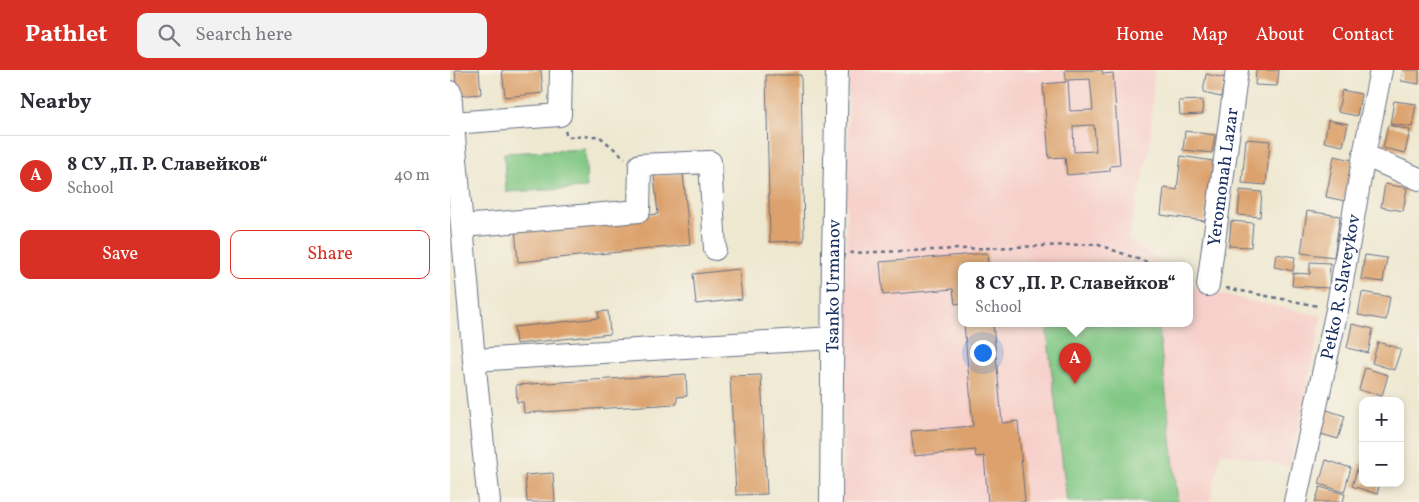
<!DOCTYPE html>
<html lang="en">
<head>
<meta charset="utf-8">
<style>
  :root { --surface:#fff; --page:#f2f2f3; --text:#2b2b33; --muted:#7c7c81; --line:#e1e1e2; --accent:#d93025 }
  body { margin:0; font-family:Vollkorn,serif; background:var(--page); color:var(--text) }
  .controls { position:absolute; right:15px; bottom:15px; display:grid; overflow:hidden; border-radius:10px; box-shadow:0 2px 8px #0003 }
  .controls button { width:45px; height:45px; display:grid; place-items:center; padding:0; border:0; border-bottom:1px solid var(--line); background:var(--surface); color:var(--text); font:25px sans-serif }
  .you { position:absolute; left:532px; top:282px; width:18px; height:18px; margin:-12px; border:4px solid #fff; border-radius:50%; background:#1a73e8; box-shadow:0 0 0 8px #1a73e833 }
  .badge { display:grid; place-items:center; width:32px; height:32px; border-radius:50%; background:var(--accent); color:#fff; font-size:16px; font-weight:700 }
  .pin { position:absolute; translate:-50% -41px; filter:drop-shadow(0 1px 2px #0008) }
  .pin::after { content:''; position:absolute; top:26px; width:18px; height:15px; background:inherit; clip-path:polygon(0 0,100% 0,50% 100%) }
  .popup { position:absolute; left:508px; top:192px; width:235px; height:65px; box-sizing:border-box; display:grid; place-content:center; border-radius:10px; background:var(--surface); filter:drop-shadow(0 1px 4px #0005); font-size:16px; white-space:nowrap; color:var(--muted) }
  .popup b { font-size:19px; color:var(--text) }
  .popup::after { content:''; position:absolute; left:50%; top:100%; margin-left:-10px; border:10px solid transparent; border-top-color:var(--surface) }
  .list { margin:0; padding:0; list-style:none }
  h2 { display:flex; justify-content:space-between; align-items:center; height:65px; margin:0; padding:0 20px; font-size:21px }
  h2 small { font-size:16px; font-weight:400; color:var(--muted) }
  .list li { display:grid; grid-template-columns:32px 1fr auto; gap:15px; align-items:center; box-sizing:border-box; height:80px; padding:0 20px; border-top:1px solid var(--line) }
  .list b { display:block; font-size:19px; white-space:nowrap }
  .list p { margin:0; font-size:16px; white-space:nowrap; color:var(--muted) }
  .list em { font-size:16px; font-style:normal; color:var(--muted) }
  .actions { display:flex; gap:10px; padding:15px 20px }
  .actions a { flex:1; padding:11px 0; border:1px solid var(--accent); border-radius:10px; text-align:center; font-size:18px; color:var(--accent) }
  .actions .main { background:var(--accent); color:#fff }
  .icon { flex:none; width:28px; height:28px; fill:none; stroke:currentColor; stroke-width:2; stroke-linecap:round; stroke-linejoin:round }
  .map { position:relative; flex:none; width:969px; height:432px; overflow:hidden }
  header { display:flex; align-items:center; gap:30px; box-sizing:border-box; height:70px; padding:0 25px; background:var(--accent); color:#fff }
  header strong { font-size:24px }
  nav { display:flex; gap:28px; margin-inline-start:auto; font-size:18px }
  .search { width:350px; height:45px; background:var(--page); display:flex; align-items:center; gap:12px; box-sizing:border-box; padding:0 18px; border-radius:10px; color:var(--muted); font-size:19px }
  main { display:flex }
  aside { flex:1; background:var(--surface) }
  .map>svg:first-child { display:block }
  .built { fill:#f7d0cb }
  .green { fill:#81c884; stroke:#4e7c71 }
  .building { fill:#dca16c; fill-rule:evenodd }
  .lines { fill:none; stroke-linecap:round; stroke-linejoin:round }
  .minor-casing { stroke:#657086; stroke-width:24 }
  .path { stroke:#657086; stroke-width:2.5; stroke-dasharray:4 4; stroke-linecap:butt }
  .minor { stroke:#fff; stroke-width:22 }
  .labels { text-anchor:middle; stroke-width:4; stroke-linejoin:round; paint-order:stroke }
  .street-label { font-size:18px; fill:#1b2f5e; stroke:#f7f3e8 }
</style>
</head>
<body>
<header>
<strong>Pathlet</strong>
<div class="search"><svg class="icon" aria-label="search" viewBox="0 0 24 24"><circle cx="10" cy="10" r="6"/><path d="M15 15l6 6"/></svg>Search here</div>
<nav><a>Home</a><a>Map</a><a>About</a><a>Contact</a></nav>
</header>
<main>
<aside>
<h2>Nearby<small></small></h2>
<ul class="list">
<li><span class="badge">A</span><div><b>8 СУ „П. Р. Славейков“</b><p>School</p></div><em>40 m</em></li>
</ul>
<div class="actions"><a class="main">Save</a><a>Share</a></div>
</aside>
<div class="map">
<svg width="969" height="432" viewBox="0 0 969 432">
  <rect width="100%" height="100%" fill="#f7f3e8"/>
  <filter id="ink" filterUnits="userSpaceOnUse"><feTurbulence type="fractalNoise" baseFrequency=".02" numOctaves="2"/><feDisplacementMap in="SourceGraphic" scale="10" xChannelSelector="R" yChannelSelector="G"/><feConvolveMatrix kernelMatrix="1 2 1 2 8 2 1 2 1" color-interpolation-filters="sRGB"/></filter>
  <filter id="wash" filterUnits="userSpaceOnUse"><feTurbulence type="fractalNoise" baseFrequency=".0096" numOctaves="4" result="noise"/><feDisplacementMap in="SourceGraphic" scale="20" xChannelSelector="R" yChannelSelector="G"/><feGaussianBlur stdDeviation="1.12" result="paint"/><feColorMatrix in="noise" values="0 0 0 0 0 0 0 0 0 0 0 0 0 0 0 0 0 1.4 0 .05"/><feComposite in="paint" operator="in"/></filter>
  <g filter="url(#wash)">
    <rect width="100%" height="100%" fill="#eee8d0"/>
    <polygon class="built" points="399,0 704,0 700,78 678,169 716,195 511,195 511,253 739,253 739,211 754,221 872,246 840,397 771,382 760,432 392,432"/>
    <g class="green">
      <polygon points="135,79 137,118 56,122 54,83"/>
      <polygon points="596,253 708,253 728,432 617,432"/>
    </g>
    <g id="blocks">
      <g class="building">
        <polygon points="5,0 29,0 31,24 7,26"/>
        <polygon points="52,0 91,0 93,23 55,27"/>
        <path d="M615 0H652L653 4 663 3 670 95 660 96V101L617 105 615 87 599 88 593 14 616 12ZM640 9 643 40 620 41 618 10ZM644 55 646 81 624 82 623 56Z"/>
        <polygon points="806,0 829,0 827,16 805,15"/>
        <polygon points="953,0 969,0 969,14 951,11"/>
        <polygon points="756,4 775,8 771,27 753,23"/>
        <polygon points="316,5 351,5 354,171 320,172"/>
        <polygon points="892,20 911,24 907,46 888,42"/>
        <polygon points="752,30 753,44 730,45 729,31"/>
        <polygon points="944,31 966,34 962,57 940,54"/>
        <polygon points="878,50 898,54 893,76 874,72"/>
        <polygon points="938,55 960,60 955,83 933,78"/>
        <polygon points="735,61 765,65 762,83 733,80"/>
        <polygon points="796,69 820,71 816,115 792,113"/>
        <polygon points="731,86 763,91 755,151 711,145 714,118 727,120"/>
        <polygon points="884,86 903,90 895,131 876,127"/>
        <polygon points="233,103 240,175 68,192 65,158 208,144 204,106"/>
        <polygon points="935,114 957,118 953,141 931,137"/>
        <polygon points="790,120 812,122 810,147 788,145"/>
        <polygon points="857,141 890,146 884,187 851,183"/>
        <polygon points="781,151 803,153 801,177 779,176"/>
        <polygon points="537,183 538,195 511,195 511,233 505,234 503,219 433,225 430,192"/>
        <polygon points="826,184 845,187 843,201 824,197"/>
        <polygon points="915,185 937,188 933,212 911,209"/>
        <polygon points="860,192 880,193 879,218 842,216 843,203 860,204"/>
        <polygon points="289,199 292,229 246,234 243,204"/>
        <polygon points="912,222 940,227 936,250 908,245"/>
        <polygon points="158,241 160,264 66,274 64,257 149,248 148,242"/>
        <polygon points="514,253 543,253 552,353 568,351 575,432 538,432 534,386 526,387 525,380 464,386 461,361 523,356"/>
        <polygon points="902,254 923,259 918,283 897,278"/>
        <polygon points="928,272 951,279 944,300 922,293"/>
        <polygon points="915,298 938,305 932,326 909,320"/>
        <polygon points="236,304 237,326 227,327 227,334 74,343 73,332 67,332 66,315"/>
        <polygon points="311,305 317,424 286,425 280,306"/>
        <polygon points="874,339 895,346 888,369 867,363"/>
        <polygon points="876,390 901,398 894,422 869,414"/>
        <polygon points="909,393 913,394 913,413 930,413 927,424 902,416"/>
        <polygon points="103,403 105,432 77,432 75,405"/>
        <polygon points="870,417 895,424 893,432 865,432"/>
      </g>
    </g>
  </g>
  <g filter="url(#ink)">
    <use href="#blocks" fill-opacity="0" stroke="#657086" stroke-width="1"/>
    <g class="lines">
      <defs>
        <g id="minor">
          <polyline points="0,22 24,290 39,432"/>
          <polyline points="3,53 110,45 111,0"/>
          <polyline points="914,85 969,109"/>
          <polyline points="12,156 189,141 190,95 260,92 265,179"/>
          <path id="s1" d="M758 215 787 0"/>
          <polyline points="24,290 382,268"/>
          <path id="s2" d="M381 432 383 183 387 0"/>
          <path id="s3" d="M845 432 887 240 914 85 931 0"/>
        </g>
      </defs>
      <use href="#minor" class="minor-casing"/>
      <g class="path">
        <polyline points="115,61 117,67 149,66 175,88"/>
        <polyline points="400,183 646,174 705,195"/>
        <polyline points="776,218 868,236"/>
      </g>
      <use href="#minor" class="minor"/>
    </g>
  </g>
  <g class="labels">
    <g class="street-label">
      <text dy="6" stroke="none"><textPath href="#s1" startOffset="109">Yeromonah Lazar</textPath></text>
      <text dy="6" stroke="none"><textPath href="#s2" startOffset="216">Tsanko Urmanov</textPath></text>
      <text dy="6" stroke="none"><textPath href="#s3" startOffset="220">Petko R. Slaveykov</textPath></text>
    </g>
  </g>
</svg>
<div class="controls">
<button>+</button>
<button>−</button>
</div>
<div class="you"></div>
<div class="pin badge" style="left:625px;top:314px">A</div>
<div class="popup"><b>8 СУ „П. Р. Славейков“</b>School</div>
</div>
</main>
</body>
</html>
